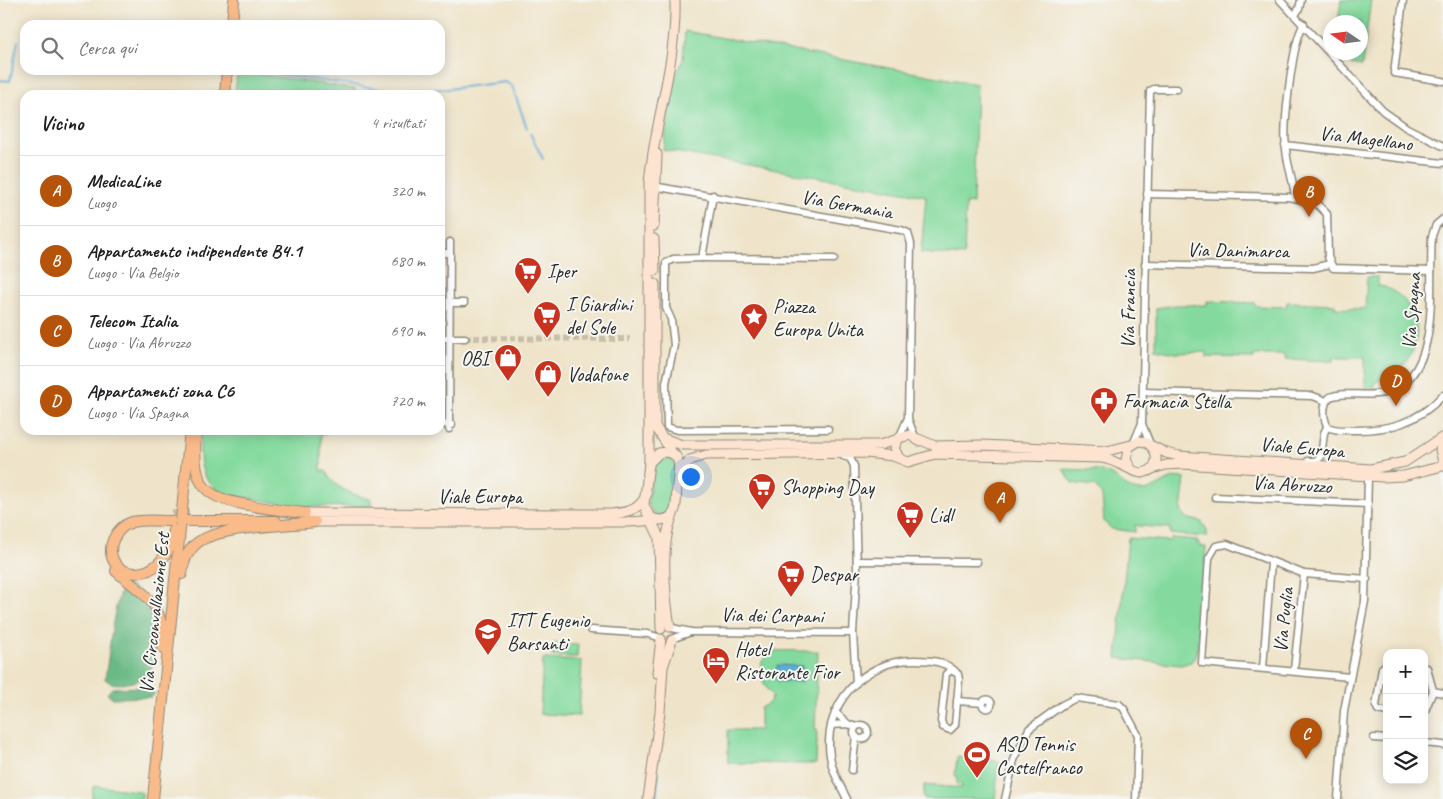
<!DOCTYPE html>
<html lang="it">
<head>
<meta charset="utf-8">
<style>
  :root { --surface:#fff; --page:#f2f2f2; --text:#202124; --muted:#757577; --line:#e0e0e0; --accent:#b45309 }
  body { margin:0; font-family:Caveat,sans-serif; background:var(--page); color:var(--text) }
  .controls { position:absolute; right:15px; bottom:15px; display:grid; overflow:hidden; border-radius:10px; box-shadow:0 2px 12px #0003 }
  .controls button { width:45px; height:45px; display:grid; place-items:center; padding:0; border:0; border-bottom:1px solid var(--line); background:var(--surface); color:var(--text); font:25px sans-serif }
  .compass { position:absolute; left:1323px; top:15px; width:45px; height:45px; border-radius:50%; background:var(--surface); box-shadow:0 2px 12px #0003; rotate:283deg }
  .you { position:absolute; left:690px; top:476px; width:18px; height:18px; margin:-12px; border:4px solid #fff; border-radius:50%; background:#1a73e8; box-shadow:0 0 0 8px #1a73e833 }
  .badge { display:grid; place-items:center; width:32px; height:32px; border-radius:50%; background:var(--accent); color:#fff; font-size:16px; font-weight:700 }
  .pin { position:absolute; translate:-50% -41px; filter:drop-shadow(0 1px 2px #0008) }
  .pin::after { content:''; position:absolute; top:26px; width:18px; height:15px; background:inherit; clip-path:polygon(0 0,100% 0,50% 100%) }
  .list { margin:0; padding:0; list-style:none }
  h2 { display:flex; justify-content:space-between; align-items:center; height:65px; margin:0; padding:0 20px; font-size:21px }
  h2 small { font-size:16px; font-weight:400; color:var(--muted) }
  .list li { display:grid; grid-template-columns:32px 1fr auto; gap:15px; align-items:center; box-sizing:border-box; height:70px; padding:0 20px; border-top:1px solid var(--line) }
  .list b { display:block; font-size:19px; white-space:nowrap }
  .list p { margin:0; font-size:16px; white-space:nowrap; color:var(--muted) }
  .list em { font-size:16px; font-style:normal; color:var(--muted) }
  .icon { flex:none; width:28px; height:28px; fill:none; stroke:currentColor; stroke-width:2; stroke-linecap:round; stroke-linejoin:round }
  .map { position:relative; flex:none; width:1443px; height:799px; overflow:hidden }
  .search { position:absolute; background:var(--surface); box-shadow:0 2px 12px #0003; left:20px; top:20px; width:425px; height:55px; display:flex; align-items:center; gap:12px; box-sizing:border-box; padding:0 18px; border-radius:15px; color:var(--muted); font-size:19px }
  .panel { position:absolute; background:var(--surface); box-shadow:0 2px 12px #0003; left:20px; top:90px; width:425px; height:345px; border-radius:15px }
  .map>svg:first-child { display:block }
  .green { fill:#84da9e; stroke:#588264 }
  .forest { fill:#6bba85; stroke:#4b7258 }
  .water { fill:#5facd8; stroke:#456c82 }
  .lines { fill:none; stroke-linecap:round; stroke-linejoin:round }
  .stream { stroke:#5facd8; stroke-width:2 }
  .street-tunnel { stroke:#c8bfa9; stroke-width:6; stroke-dasharray:6 3; stroke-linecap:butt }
  .primary-tunnel { stroke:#c8bfa9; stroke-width:10; stroke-dasharray:10 5; stroke-linecap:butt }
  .street-casing { stroke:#8d887a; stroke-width:9 }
  .secondary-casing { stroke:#8d887a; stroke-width:11 }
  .primary-casing { stroke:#8d887a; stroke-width:12 }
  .street { stroke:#fff; stroke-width:6 }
  .secondary { stroke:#fde4d1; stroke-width:9 }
  .primary { stroke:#fabb8b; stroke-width:10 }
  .labels { text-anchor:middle; stroke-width:4; stroke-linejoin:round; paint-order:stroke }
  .street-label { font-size:20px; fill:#2b2b2b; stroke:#f6f6f2 }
  .poi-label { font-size:20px; fill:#2b2b2b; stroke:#f6f6f2; text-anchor:start }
</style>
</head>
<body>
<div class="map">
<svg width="1443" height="799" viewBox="0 0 1443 799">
  <rect width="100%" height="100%" fill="#f6f6f2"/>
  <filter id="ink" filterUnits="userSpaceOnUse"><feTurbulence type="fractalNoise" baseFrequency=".02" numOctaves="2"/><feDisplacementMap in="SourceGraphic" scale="10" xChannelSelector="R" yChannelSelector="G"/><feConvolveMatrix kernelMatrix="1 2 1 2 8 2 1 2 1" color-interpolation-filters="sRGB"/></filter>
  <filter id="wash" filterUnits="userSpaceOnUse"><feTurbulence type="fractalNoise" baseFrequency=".0096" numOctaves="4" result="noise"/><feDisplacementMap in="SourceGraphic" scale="20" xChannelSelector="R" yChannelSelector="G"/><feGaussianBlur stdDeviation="1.12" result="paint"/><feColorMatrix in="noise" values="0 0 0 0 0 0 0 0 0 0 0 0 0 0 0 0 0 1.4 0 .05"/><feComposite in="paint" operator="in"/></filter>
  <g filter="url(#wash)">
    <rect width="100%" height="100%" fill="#efe4c9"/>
    <g class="green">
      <polygon points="1341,0 1371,0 1362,66 1351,64 1351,61 1348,61 1348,64 1337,53 1360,52 1360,22 1338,22"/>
      <polygon points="685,31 977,84 973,204 966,203 964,256 921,253 926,196 663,150 675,79 683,60"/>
      <polygon points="237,71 355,89 356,95 235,95"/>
      <path d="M1367 277H1378V285C1433 300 1427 369 1375 382V387H1365V357H1333V361L1285 359V355H1254V358L1206 357V352L1175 353 1156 349V308L1176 305H1207V301L1255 303 1256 306 1286 307 1287 302 1335 304V308L1365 309Z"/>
      <path d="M201 430 325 432 326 434H321V471H326C331 487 355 496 371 499V506L304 507 228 495C197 482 199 460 201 430Z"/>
      <polygon points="668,456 676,465 672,504 668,513 660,516 653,513 648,503 653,468 659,457"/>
      <path d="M1063 469C1077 470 1094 469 1107 473 1120 477 1125 491 1141 491 1158 491 1167 474 1185 478L1181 511 1186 518 1202 522 1207 530V537L1170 534V528L1139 526 1135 525V532L1112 529 1104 522 1102 495 1095 486 1072 483Z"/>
      <polygon points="1128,538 1170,541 1171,538 1197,540 1197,543 1200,543 1200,546 1206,547 1197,655 1191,662 1181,665 1117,658"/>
      <polygon points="553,643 578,645 577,657 552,656"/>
      <path d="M818 651 815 730H817L816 764 728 763V730H760V708L769 703 773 696C761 685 753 659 773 652 783 649 807 652 818 651Z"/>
      <polygon points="543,659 582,661 579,716 540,714"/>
      <polygon points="957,757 999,761 995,799 923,799 924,785 962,788 962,785 957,784 957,776 955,776"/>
      <polygon points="97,786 137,791 142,793 142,799 92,799 93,787"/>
    </g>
    <g class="forest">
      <path d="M124 585C140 586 153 607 157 621 159 630 155 668 148 674 143 679 134 682 127 683 118 684 112 685 105 679 109 659 113 599 124 585Z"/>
      <polygon points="144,687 155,694 152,697 113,698 107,694 112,688"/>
    </g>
    <polygon class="water" points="777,665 802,666 802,682 777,681"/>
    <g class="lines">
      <g class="stream">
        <polyline points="248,70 388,90 447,89 505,82 512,86 527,128"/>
        <polyline points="0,80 10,81 18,41"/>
        <polyline points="530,133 543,159"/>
        <polyline points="656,799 659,774"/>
      </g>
    </g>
  </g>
  <g filter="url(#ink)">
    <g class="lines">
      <polyline class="street-tunnel" points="465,338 630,339"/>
      <polyline class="primary-tunnel" points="172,515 189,515"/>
      <defs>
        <g id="street">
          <polyline points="1280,0 1383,111 1407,128 1443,146"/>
          <polyline points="1403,0 1394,73 1443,81"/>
          <polyline points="1295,15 1299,9 1301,0"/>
          <polyline points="1285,145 1443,163"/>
          <polyline points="653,186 901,230 908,233 911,244 908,419 915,437"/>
          <polyline points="1147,194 1288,197 1315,202 1327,214 1328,257 1333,268 1431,271"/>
          <polyline points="713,195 702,258 834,259"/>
          <path d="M1295 198C1294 182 1287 165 1286 149 1283 127 1292 41 1304 24"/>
          <path d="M1443 219 1436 225 1432 236C1428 283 1443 371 1390 391 1370 399 1347 390 1330 397 1322 404 1323 419 1328 427 1336 431 1343 430 1351 430 1388 431 1418 423 1443 395"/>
          <polyline points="440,253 450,253"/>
          <polyline points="702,258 673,259 666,263 666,308 671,319 674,345 666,383 667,427 677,430 828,429"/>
          <polyline points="1145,264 1313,268 1330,264"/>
          <polyline points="450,303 464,303"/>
          <polyline points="440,338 465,338"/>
          <polyline points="1143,392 1313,396 1326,401"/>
          <polyline points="440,424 452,425"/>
          <polyline points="1142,424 1150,444"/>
          <polyline points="449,429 450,242"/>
          <polyline points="899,438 907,420"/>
          <polyline points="1134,442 1142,423 1150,91 1154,89 1177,89"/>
          <polyline points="843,456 850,458 854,466 857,569 853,633 856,683"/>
          <polyline points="1308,461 1315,461 1321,457 1324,433 1327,427"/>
          <polyline points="1215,497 1368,504"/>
          <polyline points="857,561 977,562"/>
          <polyline points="672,628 691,632 853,633"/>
          <polyline points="591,630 648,634 661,638"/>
          <polyline points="674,638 691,632"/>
          <polyline points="1387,664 1382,668 1376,706 1378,710 1387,712"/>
          <polyline points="1263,668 1271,562"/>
          <polyline points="1424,668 1427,668 1433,691 1424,713"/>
          <polygon points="951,670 958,674 959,680 955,725 950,730 943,727 941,721 946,674"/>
          <polyline points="1294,670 1304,574"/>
          <polyline points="1350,677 1202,663 1209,558 1216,546 1227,544 1304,574 1367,579"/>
          <polyline points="1433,691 1443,693"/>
          <circle cx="987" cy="704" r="4.5"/>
          <polyline points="957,701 983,703"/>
          <polyline points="835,712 848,724"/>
          <polyline points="831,725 848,724 856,727"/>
          <circle cx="861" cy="732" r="7"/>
          <polyline points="1374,738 1387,739"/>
          <polyline points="1424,743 1443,745"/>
          <polyline points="852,770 856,736"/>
          <path d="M847 799C840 785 832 771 830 756 822 705 864 659 915 660 930 660 944 661 955 671"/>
          <polyline points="1005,799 1014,760 1029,729 1062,705 1076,698 1119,704 1124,709 1138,735 1136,799"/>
          <polyline points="1338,799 1344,711 1365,601 1368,477"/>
        </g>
        <g id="secondary">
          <polyline points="654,226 657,154"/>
          <polyline points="654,239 655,271"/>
          <polyline points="655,284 655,426 673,454"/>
          <polyline points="663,438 682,445 880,445 898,439"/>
          <polyline points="916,438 935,446 982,445 1107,451 1131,445"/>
          <polyline points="1443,438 1440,450 1443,462"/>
          <polyline points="1152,446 1166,453 1179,456 1371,469 1405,462 1443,437"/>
          <polyline points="899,458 894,448 899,438 910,435 919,441"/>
          <path d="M649 466V184C654 122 677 63 675 0"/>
          <polyline points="1152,469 1166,465 1183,464 1383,477 1403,476 1443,466"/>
          <path d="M679 474 690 460 706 455 866 453 893 456 908 462 935 454 1102 458C1117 460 1133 473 1141 473 1163 472 1160 442 1139 441L1129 447 1126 459 1131 469"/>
          <path d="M305 513 612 514C629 512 639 510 647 494"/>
          <path d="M647 513C651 518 655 520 661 520 681 518 675 498 677 485 679 469 684 448 659 453L649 463 644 505 659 537 661 629"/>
          <polyline points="315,522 629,522 658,520"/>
          <path d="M670 627C665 596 660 543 673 515"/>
          <polyline points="657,673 661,639"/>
          <polyline points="648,799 660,712 663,667 672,640"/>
        </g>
        <g id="primary">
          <polyline points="232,25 234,0"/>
          <polyline points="225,95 227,70"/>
          <path d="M196 430C193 480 197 497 248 505 267 509 286 511 305 513"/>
          <path d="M171 521C159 521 144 519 132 522 123 525 117 531 113 540 99 579 165 592 174 530"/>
          <polyline points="188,521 276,521"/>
          <path d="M116 571C146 597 165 602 162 647"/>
          <path d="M182 574C183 562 187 551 197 543 219 526 285 526 315 522"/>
          <polyline points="153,799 190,430"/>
        </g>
      </defs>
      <use href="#street" class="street-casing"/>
      <use href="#secondary" class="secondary-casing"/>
      <use href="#primary" class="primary-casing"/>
      <use href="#street" class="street"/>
      <use href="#secondary" class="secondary"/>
      <use href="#primary" class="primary"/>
    </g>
  </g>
  <defs>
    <symbol id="supermarket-pin" viewBox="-11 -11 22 30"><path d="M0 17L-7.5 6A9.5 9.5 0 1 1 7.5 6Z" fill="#c8321e" stroke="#f6f6f2"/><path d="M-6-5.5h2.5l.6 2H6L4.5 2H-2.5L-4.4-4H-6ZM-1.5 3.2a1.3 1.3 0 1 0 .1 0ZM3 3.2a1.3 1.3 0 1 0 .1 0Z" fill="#fff"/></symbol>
    <symbol id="sight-pin" viewBox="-11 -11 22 30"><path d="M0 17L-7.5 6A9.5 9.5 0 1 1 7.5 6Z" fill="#c8321e" stroke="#f6f6f2"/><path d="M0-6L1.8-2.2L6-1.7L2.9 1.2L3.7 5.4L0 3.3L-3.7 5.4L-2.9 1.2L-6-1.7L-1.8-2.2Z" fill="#fff"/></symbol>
    <symbol id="shop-pin" viewBox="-11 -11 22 30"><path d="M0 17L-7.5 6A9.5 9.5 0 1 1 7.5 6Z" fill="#c8321e" stroke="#f6f6f2"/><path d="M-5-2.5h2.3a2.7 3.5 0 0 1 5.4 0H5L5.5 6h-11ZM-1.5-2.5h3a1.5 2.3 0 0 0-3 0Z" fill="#fff"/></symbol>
    <symbol id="pharmacy-pin" viewBox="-11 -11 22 30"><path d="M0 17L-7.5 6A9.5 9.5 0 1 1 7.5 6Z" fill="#c8321e" stroke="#f6f6f2"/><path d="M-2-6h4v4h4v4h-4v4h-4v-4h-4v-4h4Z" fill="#fff"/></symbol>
    <symbol id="school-pin" viewBox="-11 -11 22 30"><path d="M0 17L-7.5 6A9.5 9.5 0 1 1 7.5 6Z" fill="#c8321e" stroke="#f6f6f2"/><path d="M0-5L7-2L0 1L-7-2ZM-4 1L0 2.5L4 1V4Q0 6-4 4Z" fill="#fff"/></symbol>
    <symbol id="hotel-pin" viewBox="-11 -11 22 30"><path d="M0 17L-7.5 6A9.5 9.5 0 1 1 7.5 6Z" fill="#c8321e" stroke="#f6f6f2"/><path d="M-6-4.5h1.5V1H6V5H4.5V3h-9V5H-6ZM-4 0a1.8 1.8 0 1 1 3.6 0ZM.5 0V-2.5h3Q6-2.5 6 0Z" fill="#fff"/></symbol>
    <symbol id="stadium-pin" viewBox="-11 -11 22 30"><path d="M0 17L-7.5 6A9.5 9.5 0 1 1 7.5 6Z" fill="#c8321e" stroke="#f6f6f2"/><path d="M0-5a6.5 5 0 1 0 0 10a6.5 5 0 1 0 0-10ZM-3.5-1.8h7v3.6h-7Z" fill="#fff"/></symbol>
  </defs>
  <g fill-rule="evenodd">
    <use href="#supermarket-pin" x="512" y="255" width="32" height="43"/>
    <use href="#supermarket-pin" x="531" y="299" width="32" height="43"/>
    <use href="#sight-pin" x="738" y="301" width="32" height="43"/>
    <use href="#shop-pin" x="492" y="342" width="32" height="43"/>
    <use href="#shop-pin" x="532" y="358" width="32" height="43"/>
    <use href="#pharmacy-pin" x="1088" y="385" width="32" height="43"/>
    <use href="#supermarket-pin" x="746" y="471" width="32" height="43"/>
    <use href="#supermarket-pin" x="894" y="499" width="32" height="43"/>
    <use href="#supermarket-pin" x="775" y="558" width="32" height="43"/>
    <use href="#school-pin" x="472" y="616" width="32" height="43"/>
    <use href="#hotel-pin" x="700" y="645" width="32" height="43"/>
    <use href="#stadium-pin" x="961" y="739" width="32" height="43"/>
  </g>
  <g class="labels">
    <g class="street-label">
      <text transform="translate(1366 138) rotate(7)" y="7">Via Magellano</text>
      <text transform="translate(847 204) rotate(10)" y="7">Via Germania</text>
      <text transform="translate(1238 250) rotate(1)" y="7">Via Danimarca</text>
      <text transform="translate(1128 309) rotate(-89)" y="7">Via Francia</text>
      <text transform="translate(1411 311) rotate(-86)" y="7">Via Spagna</text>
      <text transform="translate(1302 447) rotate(5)" y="7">Viale Europa</text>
      <text transform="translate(1292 484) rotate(3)" y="7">Via Abruzzo</text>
      <text x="480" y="503">Viale Europa</text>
      <text transform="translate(154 613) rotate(-84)" y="7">Via Circonvallazione Est</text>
      <text transform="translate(772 615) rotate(1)" y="7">Via dei Carpani</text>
      <text transform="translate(1283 620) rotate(-84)" y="7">Via Puglia</text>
    </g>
    <g class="poi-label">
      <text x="547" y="278">Iper</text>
      <text x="566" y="311">I Giardini<tspan x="566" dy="23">del Sole</tspan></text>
      <text x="773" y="313">Piazza<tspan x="773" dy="23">Europa Unita</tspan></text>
      <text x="489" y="365" text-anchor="end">OBI</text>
      <text x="567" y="381">Vodafone</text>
      <text x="1123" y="408">Farmacia Stella</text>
      <text x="781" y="494">Shopping Day</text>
      <text x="929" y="522">Lidl</text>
      <text x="810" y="581">Despar</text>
      <text x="507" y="627">ITT Eugenio<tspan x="507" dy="23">Barsanti</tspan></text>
      <text x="735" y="656">Hotel<tspan x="735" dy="23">Ristorante Fior</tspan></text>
      <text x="996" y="751">ASD Tennis<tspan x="996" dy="23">Castelfranco</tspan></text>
    </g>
  </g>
</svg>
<div class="controls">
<button>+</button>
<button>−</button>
<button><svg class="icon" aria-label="layers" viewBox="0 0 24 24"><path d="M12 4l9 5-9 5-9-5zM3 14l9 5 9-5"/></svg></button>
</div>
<svg class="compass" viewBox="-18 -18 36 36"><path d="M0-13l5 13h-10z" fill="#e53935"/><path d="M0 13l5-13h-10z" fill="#757577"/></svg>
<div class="you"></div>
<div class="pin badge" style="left:1000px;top:523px">A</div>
<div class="pin badge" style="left:1309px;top:217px">B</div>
<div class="pin badge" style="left:1306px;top:759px">C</div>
<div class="pin badge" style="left:1396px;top:406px">D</div>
<div class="search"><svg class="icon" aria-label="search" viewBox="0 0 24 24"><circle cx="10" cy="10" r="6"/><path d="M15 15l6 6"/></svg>Cerca qui</div>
<section class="panel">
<h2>Vicino<small>4 risultati</small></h2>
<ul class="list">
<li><span class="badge">A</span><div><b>MedicaLine</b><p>Luogo</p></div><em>320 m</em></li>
<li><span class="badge">B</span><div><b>Appartamento indipendente B4.1</b><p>Luogo · Via Belgio</p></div><em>680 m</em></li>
<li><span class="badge">C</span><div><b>Telecom Italia</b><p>Luogo · Via Abruzzo</p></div><em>690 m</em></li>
<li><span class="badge">D</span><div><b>Appartamenti zona C6</b><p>Luogo · Via Spagna</p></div><em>720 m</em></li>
</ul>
</section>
</div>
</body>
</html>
